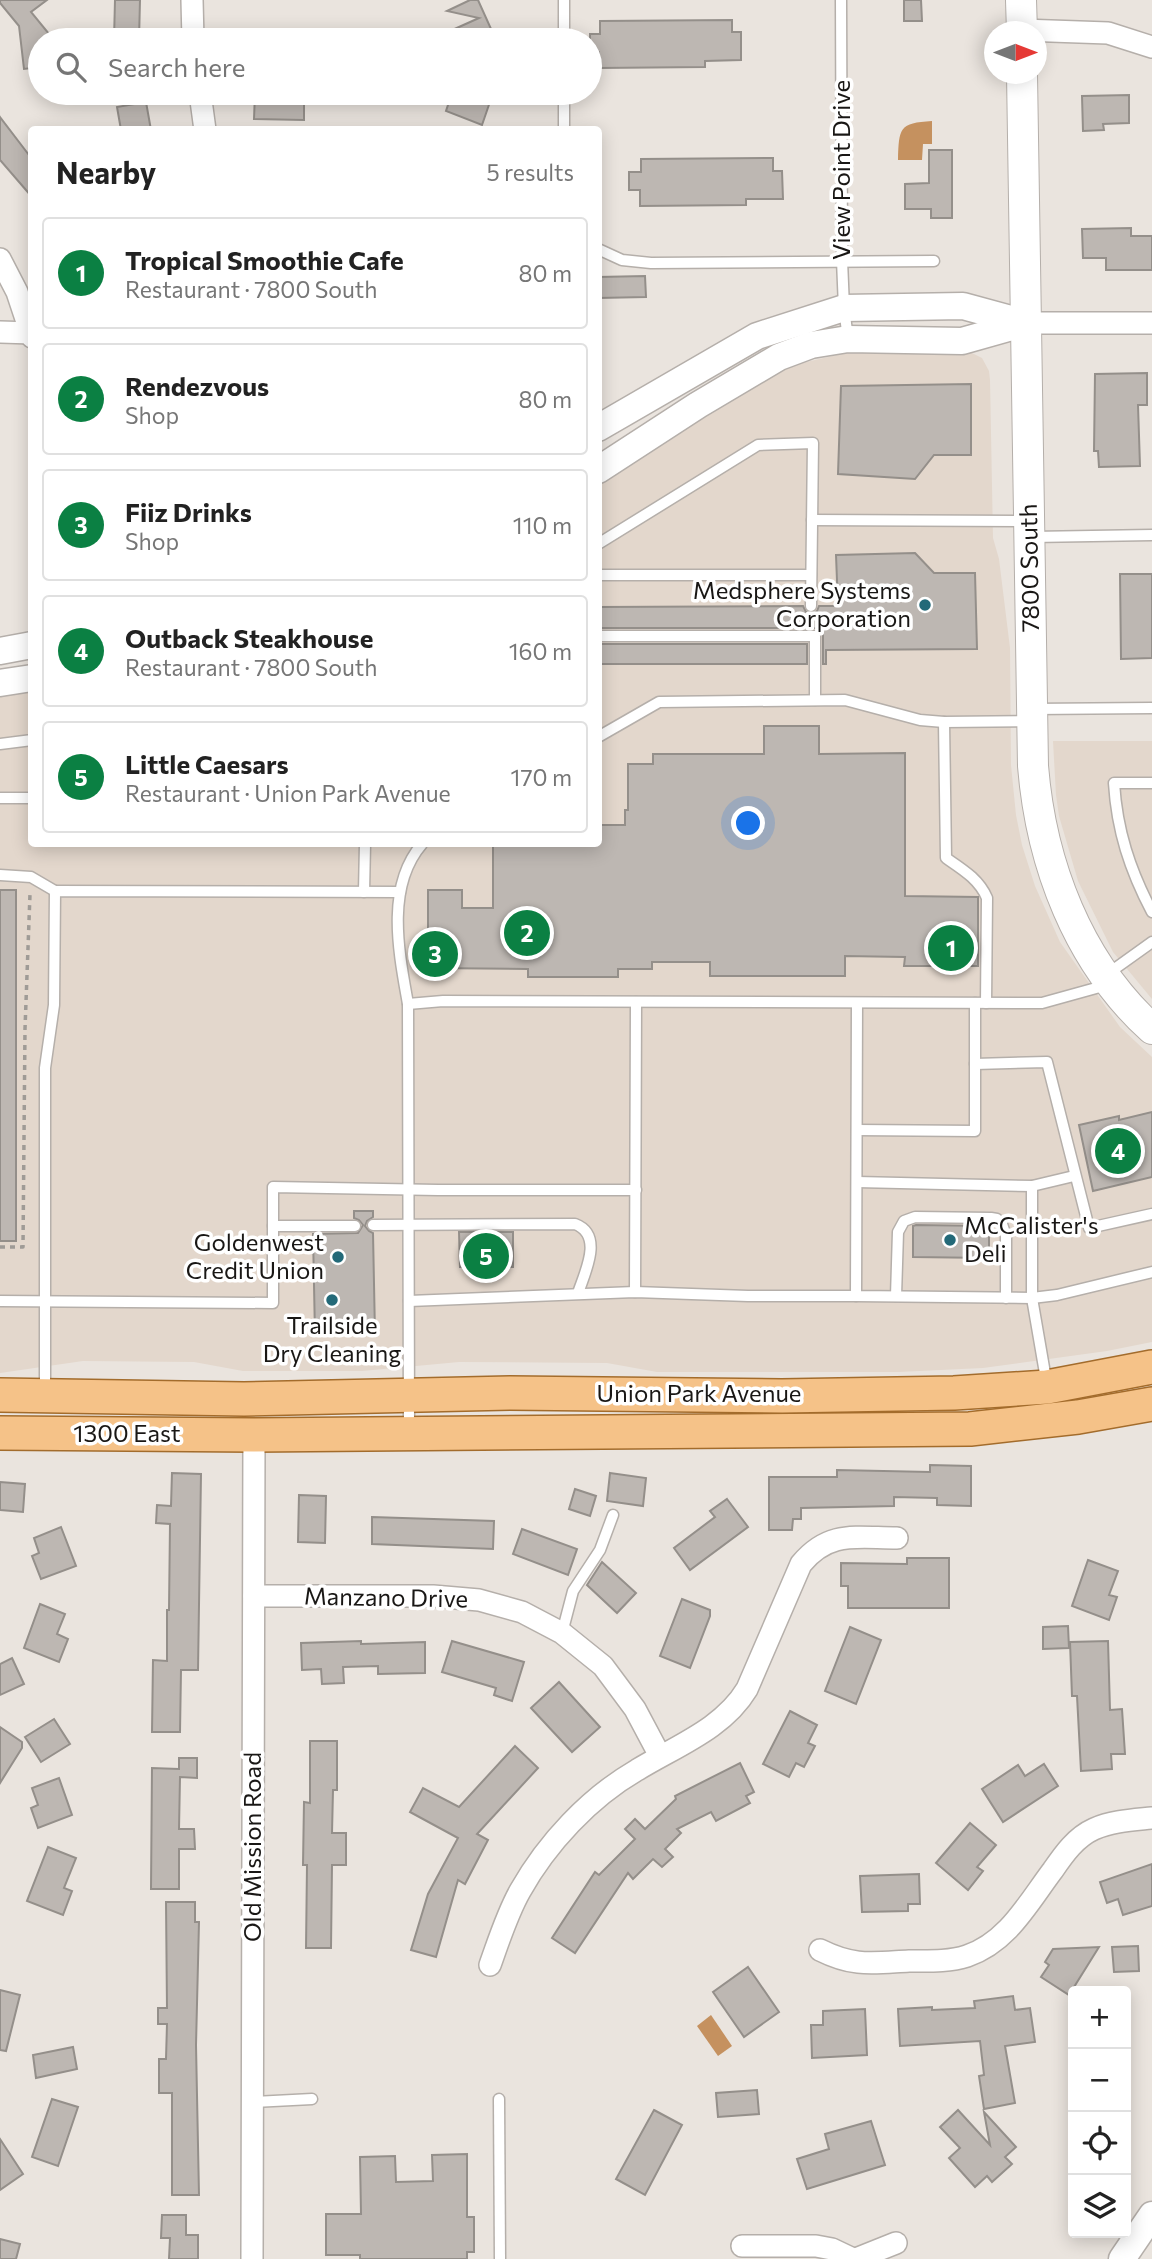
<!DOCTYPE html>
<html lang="en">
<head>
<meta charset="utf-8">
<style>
  :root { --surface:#fff; --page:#f2f2f2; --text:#222; --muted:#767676; --line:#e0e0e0; --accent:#0b8043 }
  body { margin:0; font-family:Commissioner,sans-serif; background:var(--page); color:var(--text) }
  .controls { position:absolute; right:21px; bottom:21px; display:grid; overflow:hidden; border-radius:7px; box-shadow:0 4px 18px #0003 }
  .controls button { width:63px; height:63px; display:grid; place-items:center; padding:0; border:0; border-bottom:2px solid var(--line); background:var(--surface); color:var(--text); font:35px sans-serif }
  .compass { position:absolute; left:984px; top:21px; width:63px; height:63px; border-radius:50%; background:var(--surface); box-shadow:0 4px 18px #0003; rotate:90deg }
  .you { position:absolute; left:749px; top:824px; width:24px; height:24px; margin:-18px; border:5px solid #fff; border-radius:50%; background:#1a73e8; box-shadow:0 0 0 10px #1a73e833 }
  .badge { display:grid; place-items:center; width:46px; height:46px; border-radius:50%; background:var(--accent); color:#fff; font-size:23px; font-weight:700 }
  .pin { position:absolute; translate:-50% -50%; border:4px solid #fff; box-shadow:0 2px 7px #0006 }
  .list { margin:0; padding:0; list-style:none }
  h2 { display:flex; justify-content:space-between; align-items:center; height:91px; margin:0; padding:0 28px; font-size:30px }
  h2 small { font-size:23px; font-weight:400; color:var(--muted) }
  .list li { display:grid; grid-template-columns:46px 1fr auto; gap:21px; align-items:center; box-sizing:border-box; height:112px; margin:0 14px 14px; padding:0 14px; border:2px solid var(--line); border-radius:7px }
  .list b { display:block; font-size:26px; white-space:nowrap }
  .list p { margin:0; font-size:23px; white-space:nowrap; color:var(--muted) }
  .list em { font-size:23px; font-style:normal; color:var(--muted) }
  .icon { flex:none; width:38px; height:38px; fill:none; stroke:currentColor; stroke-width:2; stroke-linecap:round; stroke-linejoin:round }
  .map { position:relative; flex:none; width:1152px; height:2259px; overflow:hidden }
  .search { position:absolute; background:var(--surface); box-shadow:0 4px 18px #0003; left:28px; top:28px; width:574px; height:77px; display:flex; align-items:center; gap:18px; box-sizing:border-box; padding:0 24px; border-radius:38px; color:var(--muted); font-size:26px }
  .panel { position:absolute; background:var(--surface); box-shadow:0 4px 18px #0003; left:28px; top:126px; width:574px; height:721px; border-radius:7px }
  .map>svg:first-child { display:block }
  .built { fill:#e3d7cc }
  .water { fill:#c5915f }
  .building { fill:#bdb7b2; stroke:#948f8a; stroke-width:2 }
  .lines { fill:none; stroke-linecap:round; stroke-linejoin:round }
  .service-casing { stroke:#b5afaa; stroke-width:13 }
  .minor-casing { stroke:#b5afaa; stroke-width:24 }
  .tertiary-casing { stroke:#b5afaa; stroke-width:29 }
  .secondary-casing { stroke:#b5afaa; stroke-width:32 }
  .primary-casing { stroke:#a36c2c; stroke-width:36 }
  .path { stroke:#9f9b96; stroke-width:3.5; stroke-dasharray:5 5; stroke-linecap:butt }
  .service { stroke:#fff; stroke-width:10 }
  .minor { stroke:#fff; stroke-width:21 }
  .tertiary { stroke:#fff; stroke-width:26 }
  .secondary { stroke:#fff; stroke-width:30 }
  .primary { stroke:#f5c288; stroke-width:33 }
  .poi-dot { fill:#236978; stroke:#fff; stroke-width:2.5 }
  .labels { text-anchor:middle; stroke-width:7; stroke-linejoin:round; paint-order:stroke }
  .street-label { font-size:24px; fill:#191715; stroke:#fff }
  .poi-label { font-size:24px; fill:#191715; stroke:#fff; text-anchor:end }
</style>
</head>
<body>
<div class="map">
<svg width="1152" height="2259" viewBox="0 0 1152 2259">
  <rect width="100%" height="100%" fill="#eae4de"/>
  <g class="built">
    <polygon points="968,351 982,358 989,371 990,380 993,538 999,559 1010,648 1011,765 1016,815 1022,845 1035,886 1060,942 1120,1027 1152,1057 1152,1342 1107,1351 983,1368 898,1372 657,1372 607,1363 459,1362 362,1371 243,1371 194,1362 83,1361 0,1373 0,696 31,690 32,844 598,844 599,486 735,396 789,366 850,352"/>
    <polygon points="1053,741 1152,741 1152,999 1113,952 1078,881 1059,816 1056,795"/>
  </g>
  <g class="water">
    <path d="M932 121V144H923L922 160H898C899 128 899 123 932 121Z"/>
    <polygon points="711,2015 732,2046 718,2056 697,2026"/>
  </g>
  <g class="building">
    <polygon points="0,0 47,0 31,12 54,40 40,40 40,67 24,69 19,26 0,3"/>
    <polygon points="115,0 140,0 139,40 114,40"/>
    <polygon points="470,0 478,0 496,40 430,40 479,18 447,11"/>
    <polygon points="904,0 921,0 922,21 904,21"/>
    <polygon points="732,20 732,32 741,32 741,60 705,61 705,67 599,68 599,52 590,52 590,34 600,34 600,21"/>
    <polygon points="255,93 304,93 304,120 254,119"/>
    <polygon points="452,93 493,93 482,125 446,111"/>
    <polygon points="1129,95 1129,123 1103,124 1104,130 1083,131 1082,96"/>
    <polygon points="146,102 151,130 121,130 117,107"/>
    <polygon points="0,117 32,159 32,197 0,160"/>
    <polygon points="929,150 952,150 952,218 931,218 931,209 905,209 905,184 929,183"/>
    <polygon points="773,158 773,171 782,171 783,199 746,199 746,205 640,206 640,190 629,190 629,172 641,172 641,159"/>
    <polygon points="1131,228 1131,236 1152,236 1152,270 1106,270 1106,258 1083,258 1082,229"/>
    <polygon points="645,276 646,297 598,298 598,277"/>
    <polygon points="1147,373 1147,405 1138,405 1140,466 1099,467 1098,451 1094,451 1095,374"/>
    <polygon points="971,384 971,455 934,455 915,479 838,474 841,386"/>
    <polygon points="915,553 934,573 975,573 977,649 826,650 826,664 823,664 823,635 816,628 598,628 598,607 803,606 806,612 812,614 817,611 819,606 838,606 836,555"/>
    <polygon points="1120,574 1152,574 1152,658 1121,659"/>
    <rect x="598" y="644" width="209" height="20"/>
    <polygon points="764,726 819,726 819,754 905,753 905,896 978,897 978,966 904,966 905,957 845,956 845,976 710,976 710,962 652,962 652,969 618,969 618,977 528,977 528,969 428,968 428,890 462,890 462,908 493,908 493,844 598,844 598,825 625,825 625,810 628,810 628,764 653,764 653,754 764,754"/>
    <rect x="0" y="890" width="16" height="351"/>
    <polygon points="1152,1112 1152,1177 1093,1191 1079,1125 1119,1116 1119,1120"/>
    <polygon points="354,1211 373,1211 373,1217 367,1221 365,1226 369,1231 373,1233 375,1334 315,1335 313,1234 358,1233 363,1225 359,1220 354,1218"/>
    <polygon points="916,1225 989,1226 989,1258 913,1257 913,1226"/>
    <polygon points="459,1232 513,1232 513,1267 460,1267"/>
    <polygon points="930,1465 971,1466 971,1506 937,1505 937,1498 894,1497 894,1506 801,1508 801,1519 793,1519 792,1530 769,1530 769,1477 837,1477 837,1470 930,1472"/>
    <polygon points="172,1473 201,1474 198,1670 181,1670 180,1732 152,1732 153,1660 167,1661 167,1610 169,1610 170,1524 156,1523 157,1505 171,1506"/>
    <polygon points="610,1473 646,1478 643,1506 607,1501"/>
    <polygon points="0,1482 25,1484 23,1512 0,1510"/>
    <polygon points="575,1489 596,1496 590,1516 569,1509"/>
    <polygon points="299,1495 326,1496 325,1543 298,1542"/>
    <polygon points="727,1499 748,1527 690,1570 674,1548 715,1517 710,1511"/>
    <polygon points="372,1517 494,1521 493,1549 372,1544"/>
    <polygon points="61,1527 76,1566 41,1579 32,1556 39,1553 34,1538"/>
    <polygon points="522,1529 577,1549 568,1575 513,1554"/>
    <polygon points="907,1558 949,1558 949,1608 848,1608 848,1586 841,1586 841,1563 907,1564"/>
    <polygon points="1088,1560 1118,1571 1109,1595 1117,1597 1109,1620 1072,1606"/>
    <polygon points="602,1562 636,1593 617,1613 587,1585"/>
    <polygon points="682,1599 710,1610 710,1616 690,1668 660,1656"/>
    <polygon points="40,1604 65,1614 57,1634 68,1639 59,1662 24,1648"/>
    <polygon points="1068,1626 1069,1648 1043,1649 1043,1627"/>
    <polygon points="850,1627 881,1640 856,1704 825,1691"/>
    <polygon points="361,1641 361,1644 425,1642 425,1673 378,1674 378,1666 343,1667 344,1683 322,1684 321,1669 302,1670 301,1643"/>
    <polygon points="452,1641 524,1662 512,1701 494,1695 496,1688 442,1672"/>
    <polygon points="1108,1641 1110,1710 1122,1709 1125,1754 1111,1754 1112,1769 1081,1771 1077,1696 1072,1696 1070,1642"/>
    <polygon points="12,1658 24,1684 0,1695 0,1664"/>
    <polygon points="559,1682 600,1727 572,1752 531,1708"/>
    <polygon points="790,1711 817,1725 808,1743 815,1746 804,1767 796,1763 789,1777 763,1764"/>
    <polygon points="54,1719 70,1744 41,1762 25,1737"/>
    <polygon points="0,1727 22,1742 22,1748 0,1783"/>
    <polygon points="310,1741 337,1741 337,1790 333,1790 332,1833 346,1833 346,1865 332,1865 331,1948 306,1948 307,1865 303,1865 304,1802 310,1803"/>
    <polygon points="515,1746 538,1768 477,1834 488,1840 465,1884 458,1880 436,1957 411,1950 428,1894 458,1838 410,1812 423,1788 459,1807"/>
    <polygon points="179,1758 197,1758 197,1778 180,1777 179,1829 194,1829 195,1849 179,1849 179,1889 151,1889 152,1768 179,1769"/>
    <polygon points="740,1763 754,1792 746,1796 750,1803 716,1821 711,1812 677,1829 681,1833 665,1849 673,1857 662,1867 653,1859 633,1879 628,1873 575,1953 552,1938 595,1872 599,1875 635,1839 625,1829 635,1819 645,1829 676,1799 675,1796"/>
    <polygon points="1044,1764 1058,1786 1003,1822 982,1789 1018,1765 1025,1776"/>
    <polygon points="59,1778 72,1815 38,1828 31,1808 38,1805 32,1788"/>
    <polygon points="970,1823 996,1845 977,1867 983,1871 968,1890 936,1863"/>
    <polygon points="48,1847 76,1858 64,1888 72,1891 63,1915 27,1901"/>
    <polygon points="1152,1864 1152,1906 1123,1915 1118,1899 1107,1903 1100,1882"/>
    <polygon points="919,1874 920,1904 908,1904 908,1911 862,1912 860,1876"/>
    <polygon points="166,1902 195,1902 195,1922 199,1922 196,2045 199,2195 172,2195 172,2093 159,2093 159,2059 166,2059 167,2024 158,2024 158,2008 167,2008"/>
    <polygon points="1138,1946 1139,1971 1114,1972 1112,1947"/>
    <polygon points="1099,1947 1069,1995 1041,1977 1049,1965 1045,1962 1053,1949"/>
    <polygon points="748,1967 779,2012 744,2037 713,1992"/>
    <polygon points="0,1990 20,1995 6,2051 0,2050"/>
    <polygon points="1013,1996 1015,2010 1030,2008 1035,2042 1005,2046 1015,2103 984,2109 979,2076 984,2075 980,2041 900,2046 898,2009 932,2007 932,2010 975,2008 974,2001"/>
    <polygon points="865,2009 867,2055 812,2058 811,2025 823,2025 823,2011"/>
    <polygon points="73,2047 77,2069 36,2078 33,2055"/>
    <polygon points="757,2090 759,2114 718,2117 716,2093"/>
    <polygon points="52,2099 78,2107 58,2166 32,2157"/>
    <polygon points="654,2110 682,2125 645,2195 616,2179"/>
    <polygon points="958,2110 990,2145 984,2112 1016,2147 1005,2157 1012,2164 992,2182 987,2176 975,2187 949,2158 960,2148 940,2127"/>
    <polygon points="871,2121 885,2165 807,2189 797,2159 829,2149 825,2134"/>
    <polygon points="0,2139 23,2174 0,2190"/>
    <polygon points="467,2154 467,2217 474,2217 474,2252 467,2252 467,2259 360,2259 360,2255 326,2255 326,2214 361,2214 360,2157 395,2156 396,2182 433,2181 432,2155"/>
    <polygon points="162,2215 186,2215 186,2235 198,2235 198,2259 169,2259 170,2238 161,2238"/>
    <polygon points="0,2239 20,2244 16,2259 0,2259"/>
  </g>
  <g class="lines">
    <defs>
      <g id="service">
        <polyline points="564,0 564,40"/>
        <polyline points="841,0 842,260 844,308 848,339"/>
        <polyline points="564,93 564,130"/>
        <polyline points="598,249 622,260 651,263 934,261"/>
        <polyline points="812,520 1026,521"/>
        <polyline points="1032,537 1152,535"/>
        <polyline points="598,544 758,445 813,443 811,606"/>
        <polyline points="598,575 811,575"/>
        <polyline points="598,636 815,636 815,700"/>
        <polyline points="1032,709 1152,708"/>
        <path d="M944 722 946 858C962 869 979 879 987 898L986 1003"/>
        <polyline points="598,737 659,702 845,700 920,720 944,722 1032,721"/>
        <polyline points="0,744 32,740"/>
        <path d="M1152 783H1114C1117 831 1130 870 1152 912"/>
        <polyline points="0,798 32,798"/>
        <polyline points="0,875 31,877 55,891"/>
        <polyline points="364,892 365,844"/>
        <polyline points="1106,975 1152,942"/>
        <polyline points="857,1003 856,1296 1032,1298 1057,1295 1152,1272"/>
        <polyline points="408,1004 443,1001 1042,1003 1107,985"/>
        <polyline points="975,1064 1047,1062 1089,1228 1152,1214"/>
        <polyline points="857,1130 975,1131 975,1003"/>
        <polyline points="857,1182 1032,1186 1074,1176"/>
        <polyline points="1032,1186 1032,1298 1047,1385"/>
        <path d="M373 1225 575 1224C604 1235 585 1272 578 1293"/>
        <polyline points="273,1226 355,1226"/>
        <polyline points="635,1292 636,1002"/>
        <polyline points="896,1296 898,1232 904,1221 915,1217 991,1218 997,1219 1002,1224 1006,1236 1006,1298"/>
        <polyline points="0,1301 273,1303 273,1187 438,1190 636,1190"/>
        <polyline points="409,1301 635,1292 748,1296 856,1296"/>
        <polyline points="45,1393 45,1068 54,1005 55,891 400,892"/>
        <path d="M409 1430 408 1004C399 953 385 887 422 844"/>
        <polyline points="562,1633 573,1591 600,1550 613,1515"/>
        <polyline points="499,2099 500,2259"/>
        <polyline points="252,2102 312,2099"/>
      </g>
      <g id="minor">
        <polyline points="192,0 193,40"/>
        <polyline points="1022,30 1108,33 1152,47"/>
        <polyline points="200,93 205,130"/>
        <polyline points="0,259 17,292 32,337"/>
        <polyline points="1026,323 1152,323"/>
        <polyline points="0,332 32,333"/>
        <polyline points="254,1596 433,1596 479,1600 522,1612 562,1633 603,1666 635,1709 660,1756"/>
        <path d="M820 1950C854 1967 872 1963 909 1961 928 1961 949 1962 967 1956 1008 1942 1028 1903 1053 1870 1064 1854 1076 1837 1094 1829 1112 1821 1133 1820 1152 1818"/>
        <path d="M490 1965C499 1940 507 1914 520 1891 547 1843 589 1798 637 1770 676 1746 723 1729 747 1689L801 1564C829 1530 856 1538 897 1538"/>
        <polyline points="742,2246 816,2246 832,2249 853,2259"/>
        <polyline points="252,2259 254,1435"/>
        <polyline points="856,2259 896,2243"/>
      </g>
      <g id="tertiary">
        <polyline points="598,428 757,336 844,308 963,306 1025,323"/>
        <polyline points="598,470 698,405 779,357 811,345 848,339 962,341 1026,323"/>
        <polyline points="0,651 32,645"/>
        <polyline points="0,683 32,678"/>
        <polyline points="1122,2259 1152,2215"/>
      </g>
      <g id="secondary">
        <polyline points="1021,0 1022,32"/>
        <path d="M1022 74 1033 766C1041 864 1078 962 1152 1029"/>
      </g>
      <g id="primary">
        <polyline points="0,1395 244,1399 510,1393 782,1396 954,1393 1047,1387 1152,1367"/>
        <polyline points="0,1433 254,1435 970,1429 1078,1417 1152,1404"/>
      </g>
    </defs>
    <use href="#service" class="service-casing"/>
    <use href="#minor" class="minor-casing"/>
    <use href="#tertiary" class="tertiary-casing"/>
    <use href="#secondary" class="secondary-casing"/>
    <use href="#primary" class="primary-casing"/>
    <polyline class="path" points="0,1247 23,1247 25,1029 30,894"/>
    <use href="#service" class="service"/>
    <use href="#minor" class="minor"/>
    <use href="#tertiary" class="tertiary"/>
    <use href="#secondary" class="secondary"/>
    <use href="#primary" class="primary"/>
  </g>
  <g class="poi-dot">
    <circle cx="925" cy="605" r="7"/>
    <circle cx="950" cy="1240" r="7"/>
    <circle cx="338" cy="1257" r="7"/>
    <circle cx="332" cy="1300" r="7"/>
  </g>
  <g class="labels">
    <g class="street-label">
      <text transform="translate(842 170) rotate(-90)" y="8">View Point Drive</text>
      <text transform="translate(1030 568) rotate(-91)" y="8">7800 South</text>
      <text x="699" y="1402">Union Park Avenue</text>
      <text x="127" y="1442">1300 East</text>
      <text transform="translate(386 1598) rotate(1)" y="8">Manzano Drive</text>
      <text transform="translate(253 1847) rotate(-90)" y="8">Old Mission Road</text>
    </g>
    <g class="poi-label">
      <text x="911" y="599">Medsphere Systems<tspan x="911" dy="28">Corporation</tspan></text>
      <text x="964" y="1234" text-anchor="start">McCalister's<tspan x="964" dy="28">Deli</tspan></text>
      <text x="324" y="1251">Goldenwest<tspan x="324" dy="28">Credit Union</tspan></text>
      <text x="332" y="1334" text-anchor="middle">Trailside<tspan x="332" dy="28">Dry Cleaning</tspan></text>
    </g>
  </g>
</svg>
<div class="controls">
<button>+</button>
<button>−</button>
<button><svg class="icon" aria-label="locate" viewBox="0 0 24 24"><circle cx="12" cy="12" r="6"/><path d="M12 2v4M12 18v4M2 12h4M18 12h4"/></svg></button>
<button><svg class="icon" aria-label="layers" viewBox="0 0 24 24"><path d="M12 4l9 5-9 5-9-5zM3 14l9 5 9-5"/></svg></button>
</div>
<svg class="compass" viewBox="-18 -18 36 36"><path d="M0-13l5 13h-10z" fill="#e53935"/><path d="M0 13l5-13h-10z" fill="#767676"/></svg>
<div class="you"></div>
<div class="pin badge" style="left:951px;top:948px">1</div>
<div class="pin badge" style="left:527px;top:933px">2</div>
<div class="pin badge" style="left:435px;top:954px">3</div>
<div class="pin badge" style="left:1118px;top:1151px">4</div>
<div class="pin badge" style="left:486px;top:1256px">5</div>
<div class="search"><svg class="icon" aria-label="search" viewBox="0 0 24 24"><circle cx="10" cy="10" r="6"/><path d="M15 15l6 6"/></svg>Search here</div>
<section class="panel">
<h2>Nearby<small>5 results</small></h2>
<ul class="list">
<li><span class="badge">1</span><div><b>Tropical Smoothie Cafe</b><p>Restaurant · 7800 South</p></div><em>80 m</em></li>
<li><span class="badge">2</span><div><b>Rendezvous</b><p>Shop</p></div><em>80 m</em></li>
<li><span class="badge">3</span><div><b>Fiiz Drinks</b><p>Shop</p></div><em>110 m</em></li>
<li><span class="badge">4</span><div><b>Outback Steakhouse</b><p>Restaurant · 7800 South</p></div><em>160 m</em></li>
<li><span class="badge">5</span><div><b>Little Caesars</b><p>Restaurant · Union Park Avenue</p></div><em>170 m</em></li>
</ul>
</section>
</div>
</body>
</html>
